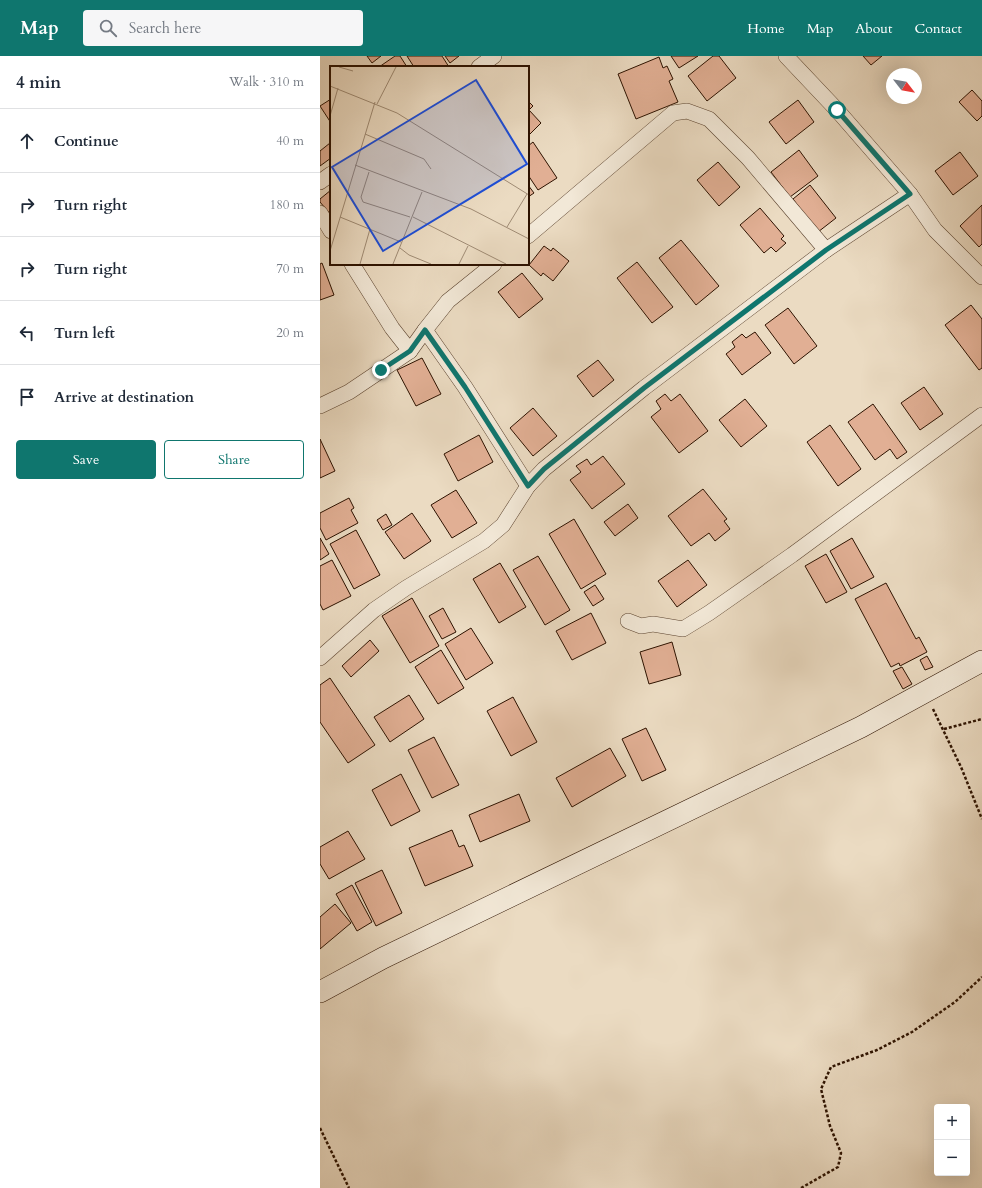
<!DOCTYPE html>
<html lang="en">
<head>
<meta charset="utf-8">
<style>
  :root { --surface:#fff; --page:#f6f6f7; --text:#1f2937; --muted:#747a83; --line:#e0e1e3; --accent:#0f766e }
  body { margin:0; font-family:Cardo,serif; background:var(--page); color:var(--text) }
  .controls { position:absolute; right:12px; bottom:12px; display:grid; overflow:hidden; border-radius:4px; box-shadow:0 4px 16px #0002 }
  .controls button { width:36px; height:36px; display:grid; place-items:center; padding:0; border:0; border-bottom:1px solid var(--line); background:var(--surface); color:var(--text); font:20px sans-serif }
  .compass { position:absolute; left:566px; top:12px; width:36px; height:36px; border-radius:50%; background:var(--surface); box-shadow:0 4px 16px #0002; rotate:121deg }
  .stop { position:absolute; width:12px; height:12px; margin:-9px; border:3px solid #0f766e; border-radius:50%; background:#fff }
  .stop.end { background:#0f766e; border-color:#fff; box-shadow:0 1px 4px #0008 }
  .list { margin:0; padding:0; list-style:none }
  h2 { display:flex; justify-content:space-between; align-items:center; height:52px; margin:0; padding:0 16px; font-size:17px }
  h2 small { font-size:13px; font-weight:400; color:var(--muted) }
  .list li { display:grid; grid-template-columns:26px 1fr auto; gap:12px; align-items:center; box-sizing:border-box; height:64px; padding:0 16px; border-top:1px solid var(--line) }
  .list b { display:block; font-size:15px; white-space:nowrap }
  .list em { font-size:13px; font-style:normal; color:var(--muted) }
  .actions { display:flex; gap:8px; padding:12px 16px }
  .actions a { flex:1; padding:9px 0; border:1px solid var(--accent); border-radius:4px; text-align:center; font-size:14px; color:var(--accent) }
  .actions .main { background:var(--accent); color:#fff }
  .icon { flex:none; width:22px; height:22px; fill:none; stroke:currentColor; stroke-width:2; stroke-linecap:round; stroke-linejoin:round }
  .map { position:relative; flex:none; width:662px; height:1132px; overflow:hidden }
  header { display:flex; align-items:center; gap:24px; box-sizing:border-box; height:56px; padding:0 20px; background:var(--accent); color:#fff }
  header strong { font-size:19px }
  nav { display:flex; gap:22px; margin-inline-start:auto; font-size:14px }
  .search { width:280px; height:36px; background:var(--page); display:flex; align-items:center; gap:10px; box-sizing:border-box; padding:0 14px; border-radius:4px; color:var(--muted); font-size:15px }
  main { display:flex }
  aside { flex:1; background:var(--surface) }
  .map>svg:first-child { display:block }
  .building { fill:#e1af94; stroke:#2d1200 }
  .lines { fill:none; stroke-linecap:round; stroke-linejoin:round }
  .street-casing { stroke:#5c4430; stroke-width:16 }
  .secondary-casing { stroke:#2d1200; stroke-width:22 }
  .path { stroke:#2d1200; stroke-width:2.5; stroke-dasharray:3 2; stroke-linecap:butt }
  .street { stroke:#f2e8d7; stroke-width:15 }
  .secondary { stroke:#f2e8d7; stroke-width:21 }
  .route { stroke:#0f766e; stroke-width:5 }
  .inset-road { fill:none; stroke:#9f8b74; stroke-width:1 }
  .view { fill:#1d4ed8; fill-opacity:0.15; stroke:#1d4ed8; stroke-width:2 }
  .inset-edge { fill:none; stroke:#2d1200; stroke-width:2 }
</style>
</head>
<body>
<header>
<strong>Map</strong>
<div class="search"><svg class="icon" aria-label="search" viewBox="0 0 24 24"><circle cx="10" cy="10" r="6"/><path d="M15 15l6 6"/></svg>Search here</div>
<nav><a>Home</a><a>Map</a><a>About</a><a>Contact</a></nav>
</header>
<main>
<aside>
<h2>4 min<small>Walk · 310 m</small></h2>
<ul class="list">
<li><svg class="icon" aria-label="ahead" viewBox="0 0 24 24"><path d="M12 20V5M6 11l6-6 6 6"/></svg><div><b>Continue</b></div><em>40 m</em></li>
<li><svg class="icon" aria-label="right" viewBox="0 0 24 24"><path d="M7 20v-9h11M14 6l5 5-5 5"/></svg><div><b>Turn right</b></div><em>180 m</em></li>
<li><svg class="icon" aria-label="right" viewBox="0 0 24 24"><path d="M7 20v-9h11M14 6l5 5-5 5"/></svg><div><b>Turn right</b></div><em>70 m</em></li>
<li><svg class="icon" aria-label="left" viewBox="0 0 24 24"><path d="M17 20v-9H6M10 6l-5 5 5 5"/></svg><div><b>Turn left</b></div><em>20 m</em></li>
<li><svg class="icon" aria-label="arrive" viewBox="0 0 24 24"><path d="M6 21V4h12l-3 4 3 4H6"/></svg><div><b>Arrive at destination</b></div></li>
</ul>
<div class="actions"><a class="main">Save</a><a>Share</a></div>
</aside>
<div class="map">
<svg width="662" height="1132" viewBox="0 0 662 1132">
  <rect width="100%" height="100%" fill="#ebdbc2"/>
  <filter id="stains"><feTurbulence type="fractalNoise" baseFrequency=".005" numOctaves="4"/><feColorMatrix values="0 0 0 0 .2 0 0 0 0 .09 0 0 0 0 .02 0 0 0 .5 -.17"/></filter>
  <radialGradient id="worn" r=".72"><stop offset=".6" stop-color="#630" stop-opacity="0"/><stop offset="1" stop-color="#630" stop-opacity=".3"/></radialGradient>
  <g class="building">
    <polygon points="47,0 61,0 52,7"/>
    <polygon points="75,0 80,0 87,11 59,11"/>
    <polygon points="87,0 122,0 129,11 94,11"/>
    <polygon points="125,0 139,0 130,7"/>
    <polygon points="351,0 378,0 359,12"/>
    <polygon points="393,0 399,0 416,22 387,45 368,20"/>
    <polygon points="543,0 562,0 551,9"/>
    <polygon points="339,1 343,12 347,10 353,23 349,25 358,46 316,63 298,18"/>
    <polygon points="652,34 662,45 662,60 657,65 639,46"/>
    <polygon points="11,43 11,67 0,50"/>
    <polygon points="478,44 494,66 466,88 449,66"/>
    <polygon points="208,45 213,50 209,54 221,67 208,80"/>
    <polygon points="213,86 237,122 218,134 208,119 208,90"/>
    <polygon points="10,87 11,102 0,110 0,95"/>
    <polygon points="479,94 498,120 470,141 451,116"/>
    <polygon points="640,96 658,120 633,139 615,115"/>
    <polygon points="398,106 420,131 399,150 377,124"/>
    <polygon points="208,129 214,137 208,141"/>
    <polygon points="490,129 516,162 498,176 473,143"/>
    <polygon points="11,134 11,159 0,146 0,143"/>
    <polygon points="662,149 662,188 659,191 640,170"/>
    <polygon points="440,152 464,180 461,183 466,187 456,196 451,191 444,197 420,169"/>
    <polygon points="361,184 399,230 376,249 339,202"/>
    <polygon points="224,190 231,195 233,192 249,205 233,225 223,217 221,220 209,209"/>
    <polygon points="317,206 353,251 332,267 297,222"/>
    <polygon points="2,207 14,239 0,244 0,208"/>
    <polygon points="202,217 223,243 199,262 178,236"/>
    <polygon points="651,249 662,263 662,312 659,314 625,269"/>
    <polygon points="468,252 497,290 474,308 445,269"/>
    <polygon points="435,276 451,297 422,319 406,298 415,291 412,286 422,278 426,282"/>
    <polygon points="102,302 121,338 96,350 77,314"/>
    <polygon points="278,304 294,324 273,341 257,320"/>
    <polygon points="604,331 623,358 600,374 581,347"/>
    <polygon points="345,338 351,345 360,338 388,375 359,397 331,361 341,353 336,345"/>
    <polygon points="425,343 447,370 421,391 399,364"/>
    <polygon points="553,348 587,396 577,403 570,393 555,404 528,366"/>
    <polygon points="213,352 237,380 213,400 190,372"/>
    <polygon points="510,369 541,413 518,430 487,386"/>
    <polygon points="159,379 173,406 138,425 124,398"/>
    <polygon points="0,383 15,415 0,422"/>
    <polygon points="283,400 305,428 272,453 250,424 261,416 256,410 267,403 271,409"/>
    <polygon points="383,433 407,463 404,465 410,473 395,485 389,477 371,490 348,460"/>
    <polygon points="136,434 157,467 132,482 111,449"/>
    <polygon points="29,442 34,452 31,454 38,467 6,484 0,472 0,457"/>
    <polygon points="308,448 318,462 295,480 284,466"/>
    <polygon points="92,457 111,485 84,503 65,476"/>
    <polygon points="66,458 72,469 63,474 57,464"/>
    <polygon points="254,463 286,518 261,533 229,478"/>
    <polygon points="36,474 60,519 34,533 10,488"/>
    <polygon points="0,482 9,498 0,504"/>
    <polygon points="532,482 554,521 531,533 510,495"/>
    <polygon points="506,498 527,536 506,547 485,510"/>
    <polygon points="218,500 250,554 225,569 193,514"/>
    <polygon points="12,504 31,540 3,554 0,548 0,510"/>
    <polygon points="368,504 387,529 357,551 338,525"/>
    <polygon points="180,507 206,551 179,567 153,523"/>
    <polygon points="566,527 596,583 599,581 607,596 580,610 579,607 571,611 535,543"/>
    <polygon points="275,529 284,543 273,550 264,536"/>
    <polygon points="92,542 119,590 90,607 62,560"/>
    <polygon points="123,552 136,576 122,583 109,560"/>
    <polygon points="271,557 286,587 252,604 236,575"/>
    <polygon points="151,572 173,607 146,624 125,588"/>
    <polygon points="50,584 59,595 31,621 22,610"/>
    <polygon points="352,586 361,619 329,628 320,596"/>
    <polygon points="121,594 144,632 118,648 95,611"/>
    <polygon points="607,600 613,611 605,614 600,604"/>
    <polygon points="582,611 592,628 583,633 573,615"/>
    <polygon points="10,622 55,689 28,707 0,666 0,629"/>
    <polygon points="89,639 104,663 70,686 54,661"/>
    <polygon points="193,641 217,686 191,700 167,655"/>
    <polygon points="326,672 346,714 322,725 302,683"/>
    <polygon points="114,681 139,729 112,742 88,694"/>
    <polygon points="290,692 306,720 252,751 236,722"/>
    <polygon points="81,718 100,755 71,770 52,734"/>
    <polygon points="199,738 210,765 160,786 149,759"/>
    <polygon points="132,774 139,791 144,789 153,810 105,830 89,792"/>
    <polygon points="28,775 45,803 9,823 0,808 0,791"/>
    <polygon points="62,814 82,857 56,870 35,827"/>
    <polygon points="32,829 52,866 37,875 16,838"/>
    <polygon points="15,848 31,867 0,893 0,861"/>
  </g>
  <g class="lines">
    <defs>
      <g id="street">
        <polyline points="466,0 517,54 590,138 615,174 662,221"/>
        <polyline points="159,11 174,0"/>
        <polyline points="0,126 11,118"/>
        <polyline points="0,157 11,175"/>
        <polyline points="208,180 353,57 367,55 389,63 428,102 506,194"/>
        <polyline points="32,208 72,272 90,295 105,274 145,331 208,430"/>
        <polyline points="105,274 128,245 174,208"/>
        <polyline points="0,350 29,336 90,295"/>
        <polyline points="308,565 321,570 333,568 363,573 389,557 472,499 662,359"/>
        <polyline points="0,602 54,554 86,532 164,485 183,469 208,430 224,413 324,332 506,194 590,138"/>
      </g>
      <polyline id="secondary" points="0,936 63,902 541,671 662,605"/>
    </defs>
    <use href="#street" class="street-casing"/>
    <use href="#secondary" class="secondary-casing"/>
    <g class="path">
      <polyline points="613,653 641,711 662,763"/>
      <polyline points="624,673 662,663"/>
      <polyline points="0,1072 29,1132"/>
      <polyline points="481,1132 518,1111 521,1097 510,1070 501,1033 511,1011 557,994 592,976 635,946 662,921"/>
    </g>
    <use href="#street" class="street"/>
    <use href="#secondary" class="secondary"/>
  </g>
  <g class="lines">
    <polyline class="route" points="61,314 90,295 105,274 145,331 208,430 224,413 324,332 506,194 590,138 517,54"/>
  </g>
  <g transform="translate(10 10)">
    <rect width="199" height="199" fill="#ebdbc2"/>
    <path class="inset-road" d="M9 1 23 5M0 20 67 47 199 129M47 38 66 1M0 50 8 22M35 68 94 93 101 103M25 99 141 143 199 173M39 106 31 131 33 136 80 151M10 151 71 176M83 151 176 198M177 161 197 128M70 182 79 189 101 198M0 185 45 36M30 198 40 163M63 198 92 126M129 198 138 180"/>
    <path class="view" d="M146 14 197 98 53 185 2 101Z"/>
    <rect width="199" height="199" class="inset-edge"/>
  </g>
  <rect width="100%" height="100%" filter="url(#stains)"/>
  <rect width="100%" height="100%" fill="url(#worn)"/>
</svg>
<div class="controls">
<button>+</button>
<button>−</button>
</div>
<svg class="compass" viewBox="-18 -18 36 36"><path d="M0-13l5 13h-10z" fill="#e53935"/><path d="M0 13l5-13h-10z" fill="#747a83"/></svg>
<div class="stop" style="left:517px;top:54px"></div>
<div class="stop end" style="left:61px;top:314px"></div>
</div>
</main>
</body>
</html>
